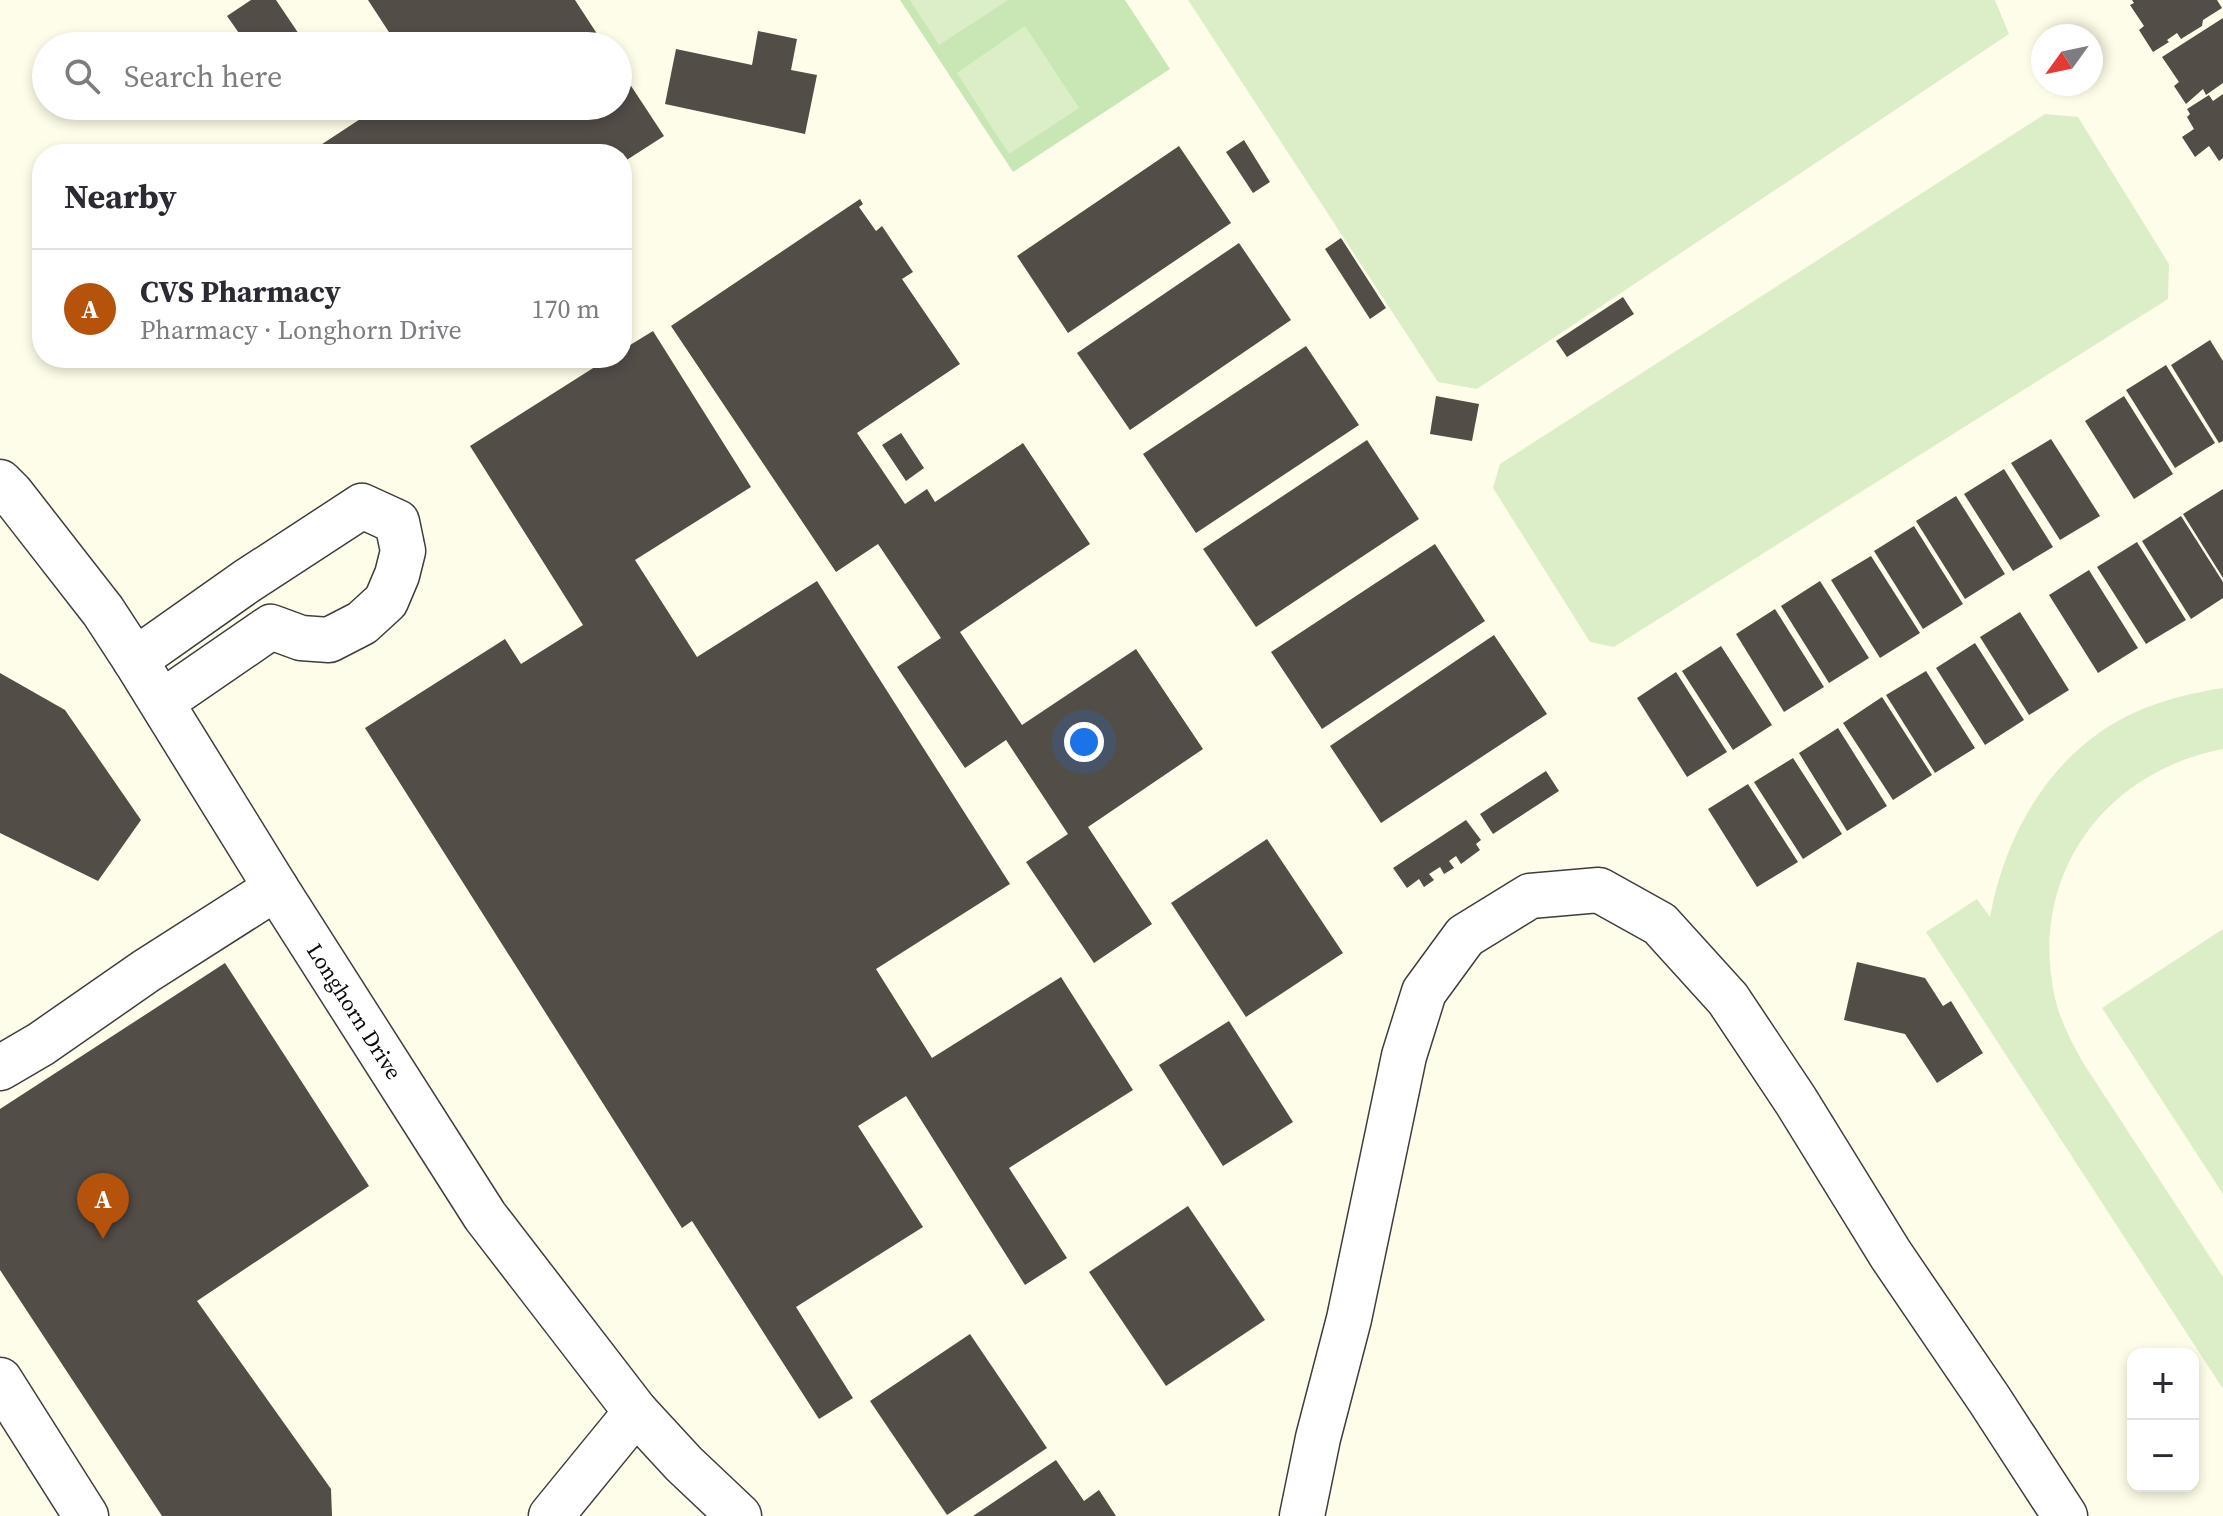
<!DOCTYPE html>
<html lang="en">
<head>
<meta charset="utf-8">
<style>
  :root { --surface:#fff; --page:#f2f2f3; --text:#2b2b33; --muted:#7c7c81; --line:#e1e1e2; --accent:#b45309 }
  body { margin:0; font-family:"Source Serif 4",serif; background:var(--page); color:var(--text) }
  .controls { position:absolute; right:24px; bottom:24px; display:grid; overflow:hidden; border-radius:16px; box-shadow:0 4px 12px #0003 }
  .controls button { width:72px; height:72px; display:grid; place-items:center; padding:0; border:0; border-bottom:2px solid var(--line); background:var(--surface); color:var(--text); font:40px sans-serif }
  .compass { position:absolute; left:2031px; top:24px; width:72px; height:72px; border-radius:50%; background:var(--surface); box-shadow:0 4px 12px #0003; rotate:237deg }
  .you { position:absolute; left:1084px; top:742px; width:28px; height:28px; margin:-20px; border:6px solid #fff; border-radius:50%; background:#1a73e8; box-shadow:0 0 0 12px #1a73e833 }
  .badge { display:grid; place-items:center; width:52px; height:52px; border-radius:50%; background:var(--accent); color:#fff; font-size:26px; font-weight:700 }
  .pin { position:absolute; translate:-50% -66px; filter:drop-shadow(0 2px 4px #0008) }
  .pin::after { content:''; position:absolute; top:42px; width:28px; height:24px; background:inherit; clip-path:polygon(0 0,100% 0,50% 100%) }
  .list { margin:0; padding:0; list-style:none }
  h2 { display:flex; justify-content:space-between; align-items:center; height:104px; margin:0; padding:0 32px; font-size:34px }
  h2 small { font-size:26px; font-weight:400; color:var(--muted) }
  .list li { display:grid; grid-template-columns:52px 1fr auto; gap:24px; align-items:center; box-sizing:border-box; height:120px; padding:0 32px; border-top:2px solid var(--line) }
  .list b { display:block; font-size:30px; white-space:nowrap }
  .list p { margin:0; font-size:26px; white-space:nowrap; color:var(--muted) }
  .list em { font-size:26px; font-style:normal; color:var(--muted) }
  .icon { flex:none; width:44px; height:44px; fill:none; stroke:currentColor; stroke-width:2; stroke-linecap:round; stroke-linejoin:round }
  .map { position:relative; flex:none; width:2223px; height:1516px; overflow:hidden }
  .search { position:absolute; background:var(--surface); box-shadow:0 4px 12px #0003; left:32px; top:32px; width:600px; height:88px; display:flex; align-items:center; gap:20px; box-sizing:border-box; padding:0 28px; border-radius:44px; color:var(--muted); font-size:30px }
  .panel { position:absolute; background:var(--surface); box-shadow:0 4px 12px #0003; left:32px; top:144px; width:600px; height:224px; border-radius:32px }
  .map>svg:first-child { display:block }
  .green { fill:#c9e7b5 }
  .pitch { fill:#dceec7 }
  .building { fill:#534d48 }
  .lines { fill:none; stroke-linecap:round; stroke-linejoin:round }
  .minor-casing { stroke:#3e3e3e; stroke-width:47 }
  .minor { stroke:#fff; stroke-width:44 }
  .labels { text-anchor:middle; stroke-width:8; stroke-linejoin:round; paint-order:stroke }
  .street-label { font-size:22px; fill:#0b0b0b; stroke:#fff }
</style>
</head>
<body>
<div class="map">
<svg width="2223" height="1516" viewBox="0 0 2223 1516">
  <rect width="100%" height="100%" fill="#fefde9"/>
  <polygon class="green" points="900,0 1125,0 1170,69 1013,172"/>
  <g class="pitch">
    <polygon points="910,0 1008,0 939,45"/>
    <polygon points="1188,0 1995,0 2009,34 1477,389 1438,382"/>
    <polygon points="1025,26 1079,108 1009,154 957,73"/>
    <polygon points="2045,114 2078,117 2169,264 2168,299 1614,647 1590,642 1493,488 1500,464"/>
    <path d="M2223 688V749C2103 772 2028 877 2055 998 2060 1020 2071 1041 2082 1061L2223 1277V1389L1926 932 1977 899 1990 917C2006 828 2057 743 2145 708 2171 698 2196 692 2223 688Z"/>
    <polygon points="2223,929 2223,1194 2102,1008"/>
  </g>
  <g class="building">
    <polygon points="251,0 276,0 307,46 248,46 227,16"/>
    <polygon points="368,0 575,0 605,46 398,46"/>
    <polygon points="2132,0 2217,0 2222,8 2203,20 2202,26 2181,39 2177,33 2167,40 2169,42 2153,52 2139,30 2144,26 2130,5 2134,3"/>
    <polygon points="2223,18 2223,83 2206,95 2203,89 2186,104 2174,86 2179,82 2162,57"/>
    <polygon points="758,31 797,39 791,70 817,75 805,134 665,104 676,49 752,65"/>
    <polygon points="618,66 664,136 622,163 622,154 307,154 380,106 618,106"/>
    <polygon points="2223,94 2223,158 2219,161 2209,146 2195,157 2182,137 2194,129 2187,117 2190,114 2187,109 2209,95 2213,101"/>
    <polygon points="1244,140 1270,182 1253,193 1226,152"/>
    <polygon points="1179,146 1231,223 1068,333 1017,256"/>
    <polygon points="860,199 863,204 859,207 876,231 882,226 913,272 902,279 960,364 857,433 905,504 927,489 935,502 1023,443 1090,544 960,632 1022,725 1136,649 1203,749 1088,827 1152,924 1094,963 1026,862 1068,834 1006,740 965,768 897,667 941,638 878,544 836,572 671,326"/>
    <polygon points="1341,238 1386,308 1370,319 1325,249"/>
    <polygon points="1239,243 1291,320 1130,430 1077,353"/>
    <polygon points="1623,297 1634,314 1567,357 1556,341"/>
    <polygon points="653,331 751,487 635,560 697,657 817,581 1010,884 876,969 932,1058 1061,977 1133,1090 1009,1168 1067,1258 1025,1285 906,1096 858,1126 923,1227 796,1307 853,1398 819,1419 692,1221 682,1228 365,728 505,639 521,664 583,625 470,446 609,358 622,358 622,350"/>
    <polygon points="2210,340 2223,361 2223,441 2219,443 2171,365"/>
    <polygon points="1306,346 1359,425 1196,533 1143,454"/>
    <polygon points="2166,365 2215,443 2175,468 2126,390"/>
    <polygon points="1436,396 1479,404 1472,441 1430,434"/>
    <polygon points="2124,396 2173,474 2134,499 2085,421"/>
    <polygon points="901,433 924,468 906,481 882,445"/>
    <polygon points="2051,439 2100,516 2060,540 2011,463"/>
    <polygon points="1367,440 1419,519 1256,627 1203,549"/>
    <polygon points="2004,469 2053,547 2013,571 1964,494"/>
    <polygon points="2223,489 2223,578 2183,514"/>
    <polygon points="1956,496 2005,574 1965,599 1916,521"/>
    <polygon points="2181,516 2223,582 2223,598 2191,619 2142,541"/>
    <polygon points="1914,526 1963,604 1923,629 1874,551"/>
    <polygon points="2137,542 2186,620 2146,644 2097,567"/>
    <polygon points="1435,544 1485,621 1322,729 1271,652"/>
    <polygon points="1871,556 1920,633 1880,658 1831,580"/>
    <polygon points="2089,570 2138,648 2098,673 2049,595"/>
    <polygon points="1820,581 1869,658 1829,683 1781,606"/>
    <polygon points="1775,609 1824,687 1784,712 1736,634"/>
    <polygon points="2020,612 2069,690 2029,715 1980,637"/>
    <polygon points="1494,635 1547,714 1381,823 1330,746"/>
    <polygon points="1975,643 2024,720 1985,745 1936,668"/>
    <polygon points="1721,646 1772,725 1733,750 1682,671"/>
    <polygon points="1926,671 1975,748 1935,773 1886,695"/>
    <polygon points="1676,672 1727,752 1687,777 1637,698"/>
    <polygon points="0,673 65,710 141,820 98,881 0,833"/>
    <polygon points="1882,697 1932,775 1893,800 1843,723"/>
    <polygon points="1838,728 1887,806 1847,831 1799,753"/>
    <polygon points="1793,758 1842,834 1803,859 1754,782"/>
    <polygon points="1546,771 1559,791 1493,834 1480,814"/>
    <polygon points="1748,784 1798,862 1757,887 1708,809"/>
    <polygon points="1466,820 1481,840 1476,844 1480,850 1461,864 1456,856 1449,861 1454,868 1444,874 1440,867 1429,874 1434,880 1424,887 1419,879 1407,888 1393,868"/>
    <polygon points="1267,839 1343,953 1246,1017 1171,903"/>
    <polygon points="1857,962 1925,978 1943,1006 1951,1001 1983,1053 1937,1083 1905,1034 1844,1020"/>
    <polygon points="225,963 369,1186 197,1301 331,1489 332,1516 162,1516 0,1270 0,1109"/>
    <polygon points="1229,1021 1293,1122 1223,1166 1159,1065"/>
    <polygon points="1188,1206 1265,1320 1166,1386 1089,1272"/>
    <polygon points="970,1334 1047,1448 947,1515 870,1401"/>
    <polygon points="1056,1460 1084,1501 1099,1490 1116,1516 973,1516"/>
  </g>
  <g class="lines">
    <defs>
      <g id="minor">
        <path id="s1" d="M0 482 11 493 103 611 135 660 276 888 485 1216 636 1412 684 1464 739 1516"/>
        <polyline points="135,660 247,581 362,506 397,522 403,551 397,575 386,601 362,623 329,640 301,638 271,627 162,702"/>
        <polyline points="0,1068 41,1044 146,971 276,888"/>
        <polyline points="0,1380 86,1516"/>
        <polyline points="551,1516 636,1412"/>
        <polyline points="1302,1516 1318,1438 1349,1319 1404,1056 1424,992 1465,936 1530,896 1599,890 1660,924 1728,999 1796,1101 1891,1255 1989,1399 2065,1516"/>
      </g>
    </defs>
    <use href="#minor" class="minor-casing"/>
    <use href="#minor" class="minor"/>
  </g>
  <g class="labels">
    <g class="street-label">
      <text dy="8" stroke="none"><textPath href="#s1" startOffset="638">Longhorn Drive</textPath></text>
    </g>
  </g>
</svg>
<div class="controls">
<button>+</button>
<button>−</button>
</div>
<svg class="compass" viewBox="-18 -18 36 36"><path d="M0-13l5 13h-10z" fill="#e53935"/><path d="M0 13l5-13h-10z" fill="#7c7c81"/></svg>
<div class="you"></div>
<div class="pin badge" style="left:103px;top:1239px">A</div>
<div class="search"><svg class="icon" aria-label="search" viewBox="0 0 24 24"><circle cx="10" cy="10" r="6"/><path d="M15 15l6 6"/></svg>Search here</div>
<section class="panel">
<h2>Nearby<small></small></h2>
<ul class="list">
<li><span class="badge">A</span><div><b>CVS Pharmacy</b><p>Pharmacy · Longhorn Drive</p></div><em>170 m</em></li>
</ul>
</section>
</div>
</body>
</html>
